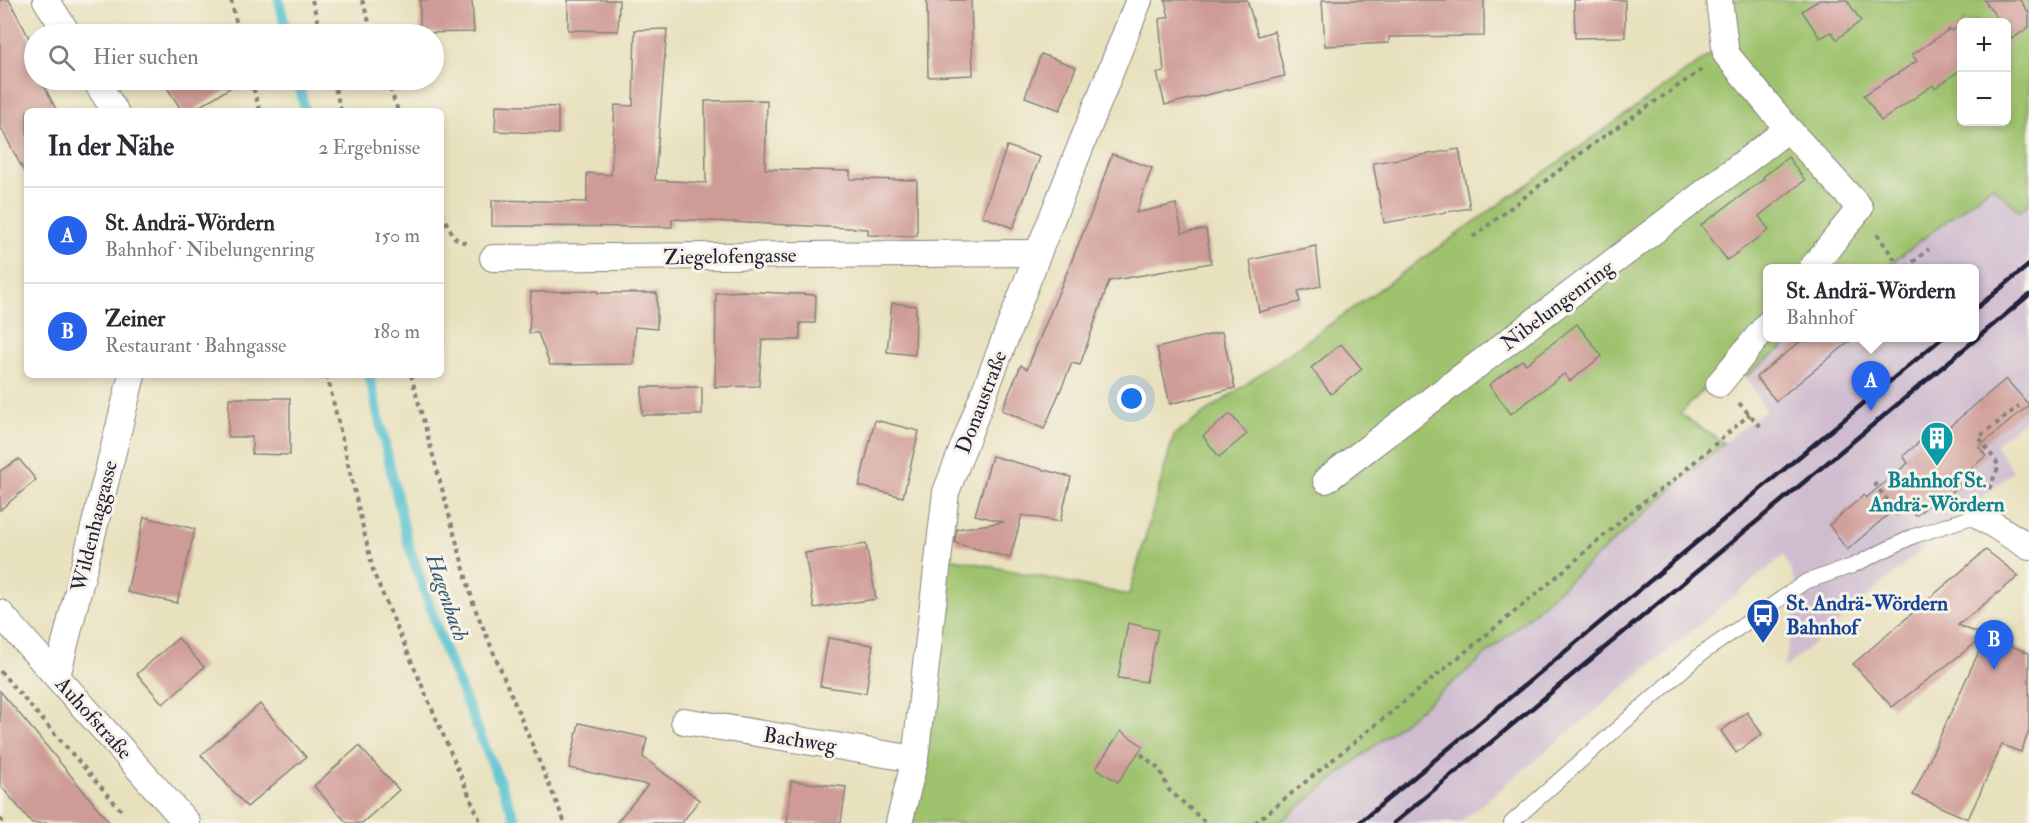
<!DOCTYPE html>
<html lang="de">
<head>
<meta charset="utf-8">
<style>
  :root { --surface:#fff; --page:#f2f2f3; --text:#2b2b33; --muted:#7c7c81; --line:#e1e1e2; --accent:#2563eb }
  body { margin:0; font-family:"IM FELL Double Pica",serif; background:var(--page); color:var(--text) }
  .controls { position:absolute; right:18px; top:18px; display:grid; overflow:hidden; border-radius:9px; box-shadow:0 3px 9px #0003 }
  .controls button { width:54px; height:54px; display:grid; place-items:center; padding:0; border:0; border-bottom:2px solid var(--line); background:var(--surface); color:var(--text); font:30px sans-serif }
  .you { position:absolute; left:1132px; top:399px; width:21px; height:21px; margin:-15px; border:4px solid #fff; border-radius:50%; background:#1a73e8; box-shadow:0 0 0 9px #1a73e833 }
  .badge { display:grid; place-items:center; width:39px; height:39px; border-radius:50%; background:var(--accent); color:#fff; font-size:20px; font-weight:700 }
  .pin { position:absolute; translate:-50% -50px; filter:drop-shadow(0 2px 3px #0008) }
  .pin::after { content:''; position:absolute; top:32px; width:21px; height:18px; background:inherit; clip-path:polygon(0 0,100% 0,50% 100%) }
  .popup { position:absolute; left:1763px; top:264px; width:216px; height:78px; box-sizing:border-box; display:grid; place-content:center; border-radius:9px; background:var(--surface); filter:drop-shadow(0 2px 4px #0005); font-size:20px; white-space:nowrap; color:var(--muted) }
  .popup b { font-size:22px; color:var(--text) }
  .popup::after { content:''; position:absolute; left:50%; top:100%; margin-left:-12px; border:12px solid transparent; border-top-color:var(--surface) }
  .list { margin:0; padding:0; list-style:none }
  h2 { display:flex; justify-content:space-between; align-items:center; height:78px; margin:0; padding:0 24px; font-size:26px }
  h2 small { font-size:20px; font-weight:400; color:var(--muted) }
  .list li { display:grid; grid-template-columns:39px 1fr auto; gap:18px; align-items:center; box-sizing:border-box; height:96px; padding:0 24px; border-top:2px solid var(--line) }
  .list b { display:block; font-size:22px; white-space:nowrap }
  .list p { margin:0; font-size:20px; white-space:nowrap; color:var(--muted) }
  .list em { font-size:20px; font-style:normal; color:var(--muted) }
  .icon { flex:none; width:33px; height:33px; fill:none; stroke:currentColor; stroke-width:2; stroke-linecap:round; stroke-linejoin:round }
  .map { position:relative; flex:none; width:2029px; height:823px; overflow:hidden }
  .search { position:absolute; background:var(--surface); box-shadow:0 3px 9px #0003; left:24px; top:24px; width:420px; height:66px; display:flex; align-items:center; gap:15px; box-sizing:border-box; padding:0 21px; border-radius:33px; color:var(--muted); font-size:22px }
  .panel { position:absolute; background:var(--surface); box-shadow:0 3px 9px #0003; left:24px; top:108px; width:420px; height:270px; border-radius:9px }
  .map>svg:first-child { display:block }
  .industrial { fill:#cfbdcf }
  .green { fill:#9ec26d; stroke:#607254; stroke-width:1.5; fill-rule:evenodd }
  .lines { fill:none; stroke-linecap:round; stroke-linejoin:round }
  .stream { stroke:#56c2cf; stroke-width:10 }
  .building { fill:#cf9b96 }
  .lane-casing { stroke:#85827c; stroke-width:16 }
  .street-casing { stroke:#85827c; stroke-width:28 }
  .path { stroke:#85827c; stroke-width:4; stroke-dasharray:4.5 4.5; stroke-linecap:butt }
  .lane { stroke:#fff; stroke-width:14 }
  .street { stroke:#fff; stroke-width:26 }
  .rail { stroke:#22223b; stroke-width:4.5 }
  .labels { text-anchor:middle; stroke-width:6; stroke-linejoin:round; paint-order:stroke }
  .street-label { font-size:21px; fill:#22223b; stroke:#f7f3e8 }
  .culture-label { font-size:21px; font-weight:bold; fill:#0d838f; stroke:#f7f3e8 }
  .transit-label { font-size:21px; font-weight:bold; fill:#164399; stroke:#f7f3e8; text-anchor:start }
  .water-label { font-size:22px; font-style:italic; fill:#345a6f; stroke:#f7f3e8 }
</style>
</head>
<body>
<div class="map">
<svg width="2029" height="823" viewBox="0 0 2029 823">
  <rect width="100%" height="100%" fill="#f7f3e8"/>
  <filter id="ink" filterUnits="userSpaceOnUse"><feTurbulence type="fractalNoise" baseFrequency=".0167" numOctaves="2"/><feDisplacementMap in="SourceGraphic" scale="12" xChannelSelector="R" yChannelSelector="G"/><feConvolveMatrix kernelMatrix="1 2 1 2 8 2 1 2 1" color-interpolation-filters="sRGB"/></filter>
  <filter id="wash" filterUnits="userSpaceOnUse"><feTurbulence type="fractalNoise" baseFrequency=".008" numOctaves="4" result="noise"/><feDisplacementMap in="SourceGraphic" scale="24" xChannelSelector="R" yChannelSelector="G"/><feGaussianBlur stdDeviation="1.35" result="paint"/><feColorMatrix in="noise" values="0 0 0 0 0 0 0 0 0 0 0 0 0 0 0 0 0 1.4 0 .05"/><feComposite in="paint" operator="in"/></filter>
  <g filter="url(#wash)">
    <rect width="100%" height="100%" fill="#e8e1be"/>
    <polygon class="industrial" points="1993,185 2020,211 2029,204 2029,416 1995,445 2013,471 1784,669 1799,590 1784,555 1459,823 1279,823 1472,667 1724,443 1765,410 1746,376 1795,338 1974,338 1974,268 1885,268"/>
    <path class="green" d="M1726 0H2029V204L2020 211 1992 186 1885 268H1768V338H1795L1746 376 1729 363 1680 414 1724 443 1472 667 1279 823H899L940 556 1129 595 1174 435 1725 44ZM1962 22H2006V122H1962Z"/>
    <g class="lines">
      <g class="stream">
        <polyline points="279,0 287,34"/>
        <polyline points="298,80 305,111"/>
        <polyline points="369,375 407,540 445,651 517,823"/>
      </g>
    </g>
    <g id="blocks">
      <g class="building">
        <polygon points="0,0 9,0 34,47 34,80 41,80 57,111 27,111 27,177 0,126"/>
        <polygon points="420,0 472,0 474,32 420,33"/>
        <polygon points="568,0 619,0 618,31 568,30"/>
        <polygon points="927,0 971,0 973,75 928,77"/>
        <polygon points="1165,0 1247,0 1258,36 1274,31 1285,76 1165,105 1157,73 1164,72 1159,19 1169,17"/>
        <polygon points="1322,0 1484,0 1484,36 1389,37 1389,43 1325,46"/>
        <polygon points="1574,0 1625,0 1625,37 1575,38"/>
        <polygon points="1819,0 1847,0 1861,21 1837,39 1831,32 1820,38 1802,11"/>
        <polygon points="1984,0 2020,0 2029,13 2029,27 2012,39 2007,32 2007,22 2000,22"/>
        <polygon points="1962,24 1962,69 1935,88 1933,85 1881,121 1864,95 1917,61 1912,55 1950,29 1952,31"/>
        <polygon points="667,29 655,180 706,183 705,101 767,100 765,169 850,171 850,179 917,180 917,236 868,235 868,229 672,219 672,227 492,226 492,200 587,202 587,173 611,175 615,105 633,106 635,30"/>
        <polygon points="1041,54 1076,67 1060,110 1025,97"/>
        <polygon points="162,80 243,80 192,111 182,111"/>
        <polygon points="496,105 558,107 558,134 495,131"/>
        <polygon points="1007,146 1040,157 1013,228 982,216"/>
        <polygon points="1459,149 1470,208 1384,223 1373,163"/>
        <polygon points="1112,154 1152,168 1136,213 1176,204 1182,233 1206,229 1211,263 1109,281 1080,365 1072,363 1044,429 1002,410 1021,365 1027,369 1092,211"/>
        <polygon points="1788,157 1805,180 1759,216 1769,230 1727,260 1701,225 1764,179 1763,177"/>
        <polygon points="1316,246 1321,286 1298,291 1300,302 1259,312 1250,260"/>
        <polygon points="598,291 598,293 657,293 657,329 635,327 634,364 550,365 538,333 529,333 531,292"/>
        <polygon points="742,291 816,295 815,323 800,323 800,340 762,340 759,386 715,387 716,293"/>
        <polygon points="892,303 916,306 915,355 887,352"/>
        <polygon points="1577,324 1602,356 1570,381 1564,374 1511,414 1489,385 1522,360 1526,364"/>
        <polygon points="1222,332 1235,388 1170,404 1157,348"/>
        <polygon points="1805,338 1854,338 1776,401 1756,377"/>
        <polygon points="1341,344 1362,369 1331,394 1311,368"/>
        <polygon points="2006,379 2029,405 1979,447 1986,456 1966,472 1970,477 1941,501 1938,497 1916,516 1904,501 1847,550 1829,525 1864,495 1866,498 1908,463 1903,456 1932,431 1937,437"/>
        <rect x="642" y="387" width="60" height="28"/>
        <polygon points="229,398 290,398 290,455 252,454 252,437 228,437"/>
        <polygon points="1230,414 1247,434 1219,457 1203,436"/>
        <polygon points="875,420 919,431 903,497 859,486"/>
        <polygon points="992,456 1071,477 1060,522 1022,515 1010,558 955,543 957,529 1004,522 975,515"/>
        <polygon points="19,459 36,480 0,510 0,471"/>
        <polygon points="144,517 195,529 177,603 127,592"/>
        <polygon points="866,544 876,599 814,608 805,553"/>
        <polygon points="1986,550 2019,576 1958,625 1985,636 1892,707 1853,664"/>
        <polygon points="1128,623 1158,630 1146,682 1118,678"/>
        <polygon points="1986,636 2029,653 2029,731 2021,752 2002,745 1968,819 1913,795"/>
        <polygon points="178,638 204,667 163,704 137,674"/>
        <polygon points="828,638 873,645 866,693 820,686"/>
        <polygon points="0,691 39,737 110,823 32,823 0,785"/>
        <polygon points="260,704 306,757 247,807 201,755"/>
        <polygon points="1747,712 1762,734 1736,753 1721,731"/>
        <polygon points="579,723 647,738 643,757 699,800 682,823 616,823 648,785 569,768"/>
        <polygon points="1121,731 1143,746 1118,782 1096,768"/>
        <polygon points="359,746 399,790 362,823 347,823 314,786"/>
        <polygon points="791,781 846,787 841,823 787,823"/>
      </g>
    </g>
  </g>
  <g filter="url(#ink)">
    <use href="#blocks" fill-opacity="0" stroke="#85827c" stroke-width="1.5"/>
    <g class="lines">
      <defs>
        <polyline id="lane" points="1511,823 1700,655 1805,582 1852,566 1914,536 1978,515"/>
        <g id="street">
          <polyline points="46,0 68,34"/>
          <polyline points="1719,0 1726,54 1788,129 1860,208 1812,268"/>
          <polyline points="95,80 115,111"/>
          <polyline points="493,258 1038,253"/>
          <polyline points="1719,384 1768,324"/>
          <polyline points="1326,480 1788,129"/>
          <polyline points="1978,515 2029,547"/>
          <polyline points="0,613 187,823"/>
          <polyline points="57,676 132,375"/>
          <polyline points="684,721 915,759"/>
          <polyline points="899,823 915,759 946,492 1038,253 1139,0"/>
        </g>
      </defs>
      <use href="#lane" class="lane-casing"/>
      <use href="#street" class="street-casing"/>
      <g class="path">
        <polyline points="231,0 239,34"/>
        <polyline points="312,0 321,34"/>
        <polyline points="362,0 373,34"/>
        <polyline points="251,80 260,111"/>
        <polyline points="333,80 341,111"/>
        <polyline points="387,80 398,111"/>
        <polyline points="441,213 455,238 469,245"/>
        <polyline points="1877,234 1898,264"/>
        <polyline points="1473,237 1597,141 1703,69"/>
        <polyline points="1906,268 1929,249"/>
        <polyline points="327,375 374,574 481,823"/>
        <polyline points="411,375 474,606 565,823"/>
        <polyline points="1739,403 1761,427"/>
        <polyline points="1874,483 1901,518"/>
        <polyline points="1989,489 1999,466 1979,437 2019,406"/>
        <polyline points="0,671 121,810"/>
        <polyline points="1141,754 1160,770 1169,790 1206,823"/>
        <polyline points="0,819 4,823"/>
        <polyline points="1255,823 1540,591 1643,502 1670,483 1750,414"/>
      </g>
      <use href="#lane" class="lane"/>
      <use href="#street" class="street"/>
      <g class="rail">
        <polyline points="1974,310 2029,265"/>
        <polyline points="1359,823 1942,338"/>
        <polyline points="1394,823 2029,295"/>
      </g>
    </g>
  </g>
  <defs>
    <symbol id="building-pin" viewBox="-11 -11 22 30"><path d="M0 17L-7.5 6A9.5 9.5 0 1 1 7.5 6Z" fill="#0f9aa8" stroke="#f7f3e8"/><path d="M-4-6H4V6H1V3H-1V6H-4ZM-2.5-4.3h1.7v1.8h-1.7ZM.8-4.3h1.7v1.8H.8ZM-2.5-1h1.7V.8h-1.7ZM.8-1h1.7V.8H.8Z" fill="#fff"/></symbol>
    <symbol id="bus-pin" viewBox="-11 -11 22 30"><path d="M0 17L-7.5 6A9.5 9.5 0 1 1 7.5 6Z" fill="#1a4fb4" stroke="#f7f3e8"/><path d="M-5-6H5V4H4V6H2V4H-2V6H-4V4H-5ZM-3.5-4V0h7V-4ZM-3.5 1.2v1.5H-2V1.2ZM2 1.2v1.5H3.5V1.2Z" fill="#fff"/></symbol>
  </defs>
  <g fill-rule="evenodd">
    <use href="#building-pin" x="1918" y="419" width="38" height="52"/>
    <use href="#bus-pin" x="1744" y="596" width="38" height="52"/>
  </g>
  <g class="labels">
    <g class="street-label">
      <text transform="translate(730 256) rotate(-1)" y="7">Ziegelofengasse</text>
      <text transform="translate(1557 305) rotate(-37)" y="7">Nibelungenring</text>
      <text transform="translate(981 402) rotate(-69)" y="7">Donaustraße</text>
      <text transform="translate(94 526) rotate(-76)" y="7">Wildenhaggasse</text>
      <text transform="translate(94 718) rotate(48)" y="7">Auhofstraße</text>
      <text transform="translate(800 740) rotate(9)" y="7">Bachweg</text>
    </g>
    <g class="culture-label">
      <text x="1937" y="487">Bahnhof St.<tspan x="1937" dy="24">Andrä-Wördern</tspan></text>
    </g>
    <g class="transit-label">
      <text x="1786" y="610">St. Andrä-Wördern<tspan x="1786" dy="24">Bahnhof</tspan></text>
    </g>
    <g class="water-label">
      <text transform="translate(448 597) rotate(71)" y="8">Hagenbach</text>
    </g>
  </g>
</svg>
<div class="controls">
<button>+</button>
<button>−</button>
</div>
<div class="you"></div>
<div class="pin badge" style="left:1871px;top:411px">A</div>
<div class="popup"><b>St. Andrä-Wördern</b>Bahnhof</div>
<div class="pin badge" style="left:1994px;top:670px">B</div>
<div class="search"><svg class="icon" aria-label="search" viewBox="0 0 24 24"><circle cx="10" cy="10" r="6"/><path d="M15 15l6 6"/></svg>Hier suchen</div>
<section class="panel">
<h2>In der Nähe<small>2 Ergebnisse</small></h2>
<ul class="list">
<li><span class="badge">A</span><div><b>St. Andrä-Wördern</b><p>Bahnhof · Nibelungenring</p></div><em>150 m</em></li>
<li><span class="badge">B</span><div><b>Zeiner</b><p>Restaurant · Bahngasse</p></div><em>180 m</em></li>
</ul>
</section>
</div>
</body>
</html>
